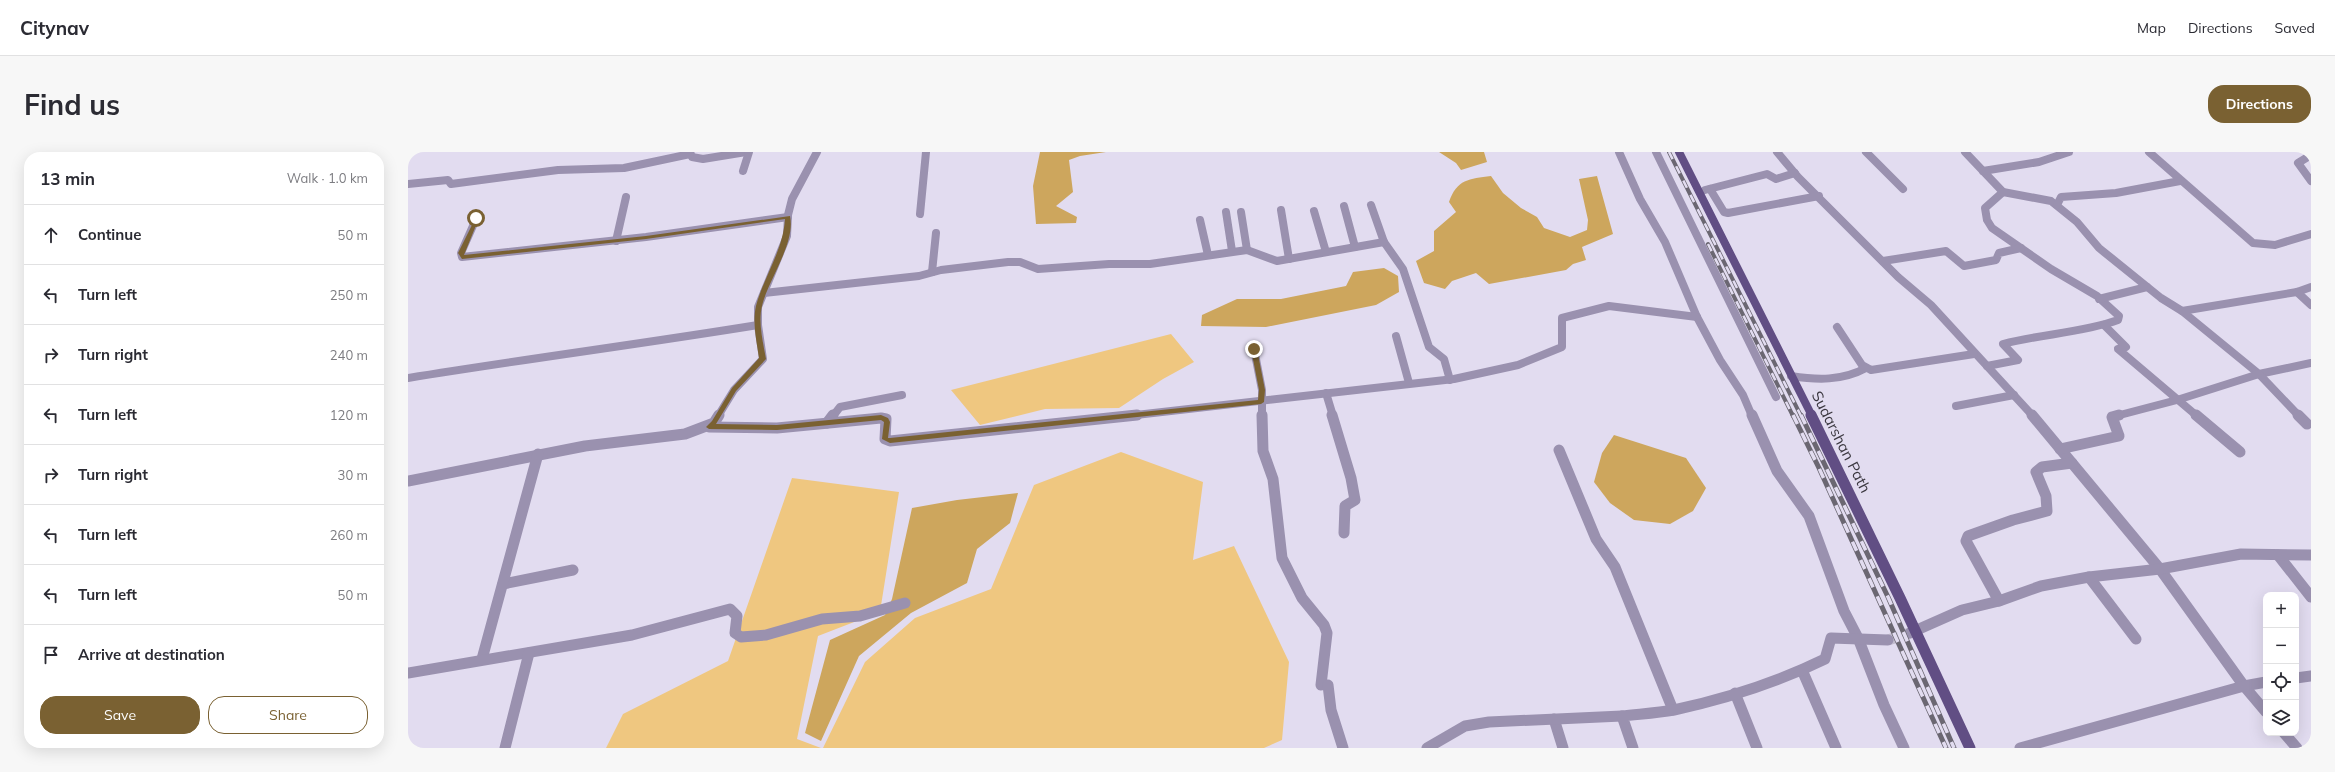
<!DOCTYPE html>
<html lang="en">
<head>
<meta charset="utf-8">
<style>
  :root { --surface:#fff; --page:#f7f7f7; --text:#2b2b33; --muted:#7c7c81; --line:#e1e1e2; --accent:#7a6132 }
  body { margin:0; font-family:Mulish,sans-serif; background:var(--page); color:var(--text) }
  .controls { position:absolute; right:12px; bottom:12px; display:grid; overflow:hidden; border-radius:8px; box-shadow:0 4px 16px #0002 }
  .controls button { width:36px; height:36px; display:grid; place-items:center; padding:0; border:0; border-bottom:1px solid var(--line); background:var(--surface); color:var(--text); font:20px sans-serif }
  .stop { position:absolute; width:12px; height:12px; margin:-9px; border:3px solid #7a6132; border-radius:50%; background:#fff }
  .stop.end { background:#7a6132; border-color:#fff; box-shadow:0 1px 4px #0008 }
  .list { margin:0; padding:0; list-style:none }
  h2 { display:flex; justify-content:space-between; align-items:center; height:52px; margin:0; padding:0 16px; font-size:17px }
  h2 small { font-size:13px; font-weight:400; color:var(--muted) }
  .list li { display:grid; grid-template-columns:26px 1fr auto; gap:12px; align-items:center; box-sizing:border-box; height:60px; padding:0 16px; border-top:1px solid var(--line) }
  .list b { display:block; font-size:15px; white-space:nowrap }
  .list em { font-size:13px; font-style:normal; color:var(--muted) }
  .actions { display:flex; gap:8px; padding:12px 16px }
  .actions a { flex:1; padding:9px 0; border:1px solid var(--accent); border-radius:16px; text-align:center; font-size:14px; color:var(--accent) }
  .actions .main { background:var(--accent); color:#fff }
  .icon { flex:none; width:22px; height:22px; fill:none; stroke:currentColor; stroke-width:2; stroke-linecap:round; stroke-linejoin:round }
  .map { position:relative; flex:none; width:1903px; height:596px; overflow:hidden; border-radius:16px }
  header { display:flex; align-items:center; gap:24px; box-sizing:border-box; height:56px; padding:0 20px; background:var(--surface); border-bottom:1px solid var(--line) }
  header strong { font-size:19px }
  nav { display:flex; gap:22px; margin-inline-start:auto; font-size:14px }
  .intro { display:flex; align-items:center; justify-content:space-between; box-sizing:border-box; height:96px; padding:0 24px }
  h1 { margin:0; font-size:28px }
  .button { padding:10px 18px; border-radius:16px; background:var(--accent); color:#fff; font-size:14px; font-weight:700 }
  main { display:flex; gap:24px; padding:0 24px }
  aside { flex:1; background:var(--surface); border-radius:16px; box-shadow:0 4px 16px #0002 }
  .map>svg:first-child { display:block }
  .green { fill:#efc780 }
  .water { fill:#cda65d }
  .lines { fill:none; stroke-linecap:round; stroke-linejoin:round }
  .minor-tunnel { stroke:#c1bbcd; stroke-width:11; stroke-dasharray:11 5.5; stroke-linecap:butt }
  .minor-far1 { stroke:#9a91af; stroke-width:8 }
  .minor { stroke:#9a91af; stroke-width:11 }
  .major-far1 { stroke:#614e84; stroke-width:8 }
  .major { stroke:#614e84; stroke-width:11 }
  .rail-far1-casing { stroke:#6b6772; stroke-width:4 }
  .rail-casing { stroke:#6b6772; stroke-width:5 }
  .rail-far1 { stroke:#e2dcf0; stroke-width:2.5; stroke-dasharray:8; stroke-linecap:butt }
  .rail { stroke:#e2dcf0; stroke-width:3.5; stroke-dasharray:10; stroke-linecap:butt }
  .route { fill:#7a6132 }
  .labels { text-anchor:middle; stroke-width:3.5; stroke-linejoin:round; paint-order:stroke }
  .street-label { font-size:15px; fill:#3b3840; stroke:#e2dcf0 }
</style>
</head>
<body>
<header>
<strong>Citynav</strong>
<nav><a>Map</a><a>Directions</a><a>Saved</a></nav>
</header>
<div class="intro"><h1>Find us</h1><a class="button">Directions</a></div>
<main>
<aside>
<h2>13 min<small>Walk · 1.0 km</small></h2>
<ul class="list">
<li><svg class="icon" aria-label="ahead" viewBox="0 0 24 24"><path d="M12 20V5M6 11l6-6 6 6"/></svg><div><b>Continue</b></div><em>50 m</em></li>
<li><svg class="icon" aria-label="left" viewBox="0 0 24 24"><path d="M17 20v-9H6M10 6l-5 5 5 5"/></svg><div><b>Turn left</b></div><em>250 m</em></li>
<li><svg class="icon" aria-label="right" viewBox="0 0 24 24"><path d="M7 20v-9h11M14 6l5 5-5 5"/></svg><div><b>Turn right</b></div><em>240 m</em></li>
<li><svg class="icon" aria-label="left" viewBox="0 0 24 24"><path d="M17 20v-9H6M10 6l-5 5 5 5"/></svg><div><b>Turn left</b></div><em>120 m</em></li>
<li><svg class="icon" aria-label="right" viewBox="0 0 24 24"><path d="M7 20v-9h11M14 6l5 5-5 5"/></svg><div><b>Turn right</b></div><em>30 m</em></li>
<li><svg class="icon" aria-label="left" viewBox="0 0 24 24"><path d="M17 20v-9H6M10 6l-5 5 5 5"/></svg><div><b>Turn left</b></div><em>260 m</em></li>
<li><svg class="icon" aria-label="left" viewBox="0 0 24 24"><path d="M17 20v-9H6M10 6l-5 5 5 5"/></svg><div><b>Turn left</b></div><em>50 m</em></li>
<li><svg class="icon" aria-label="arrive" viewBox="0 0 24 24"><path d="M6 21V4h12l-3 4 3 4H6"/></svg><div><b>Arrive at destination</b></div></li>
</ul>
<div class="actions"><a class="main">Save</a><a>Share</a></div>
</aside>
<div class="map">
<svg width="1903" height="596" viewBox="0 0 1903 596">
  <rect width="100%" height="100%" fill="#e2dcf0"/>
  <g class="green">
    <polygon points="763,182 786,210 755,227 711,256 637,257 572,273 543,238"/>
    <polygon points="713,300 795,330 785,408 826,394 881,510 874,588 856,596 415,596 457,510 507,466 583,437 626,333"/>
    <polygon points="384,326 491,340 472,460 410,484 389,587 413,596 198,596 215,562 320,509"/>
  </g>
  <g class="water">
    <polygon points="632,0 698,0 672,4 661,8 665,40 648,54 669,65 668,71 628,72 625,34"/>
    <polygon points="1031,0 1076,0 1079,10 1053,18 1048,11"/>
    <path d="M1083 24 1095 41 1113 56 1129 65 1136 76 1162 85 1179 78 1180 68 1171 27 1189 24 1205 82 1174 95 1178 108 1165 112 1158 118 1081 132 1068 121 1044 129 1037 137 1016 131 1008 109 1026 99V79L1048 60 1041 50C1049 27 1061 27 1083 24Z"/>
    <polygon points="976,116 990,124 991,140 968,153 858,175 793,174 794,163 829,147 873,147 938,134 945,120"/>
    <polygon points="1206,283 1278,306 1298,336 1285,359 1262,372 1226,368 1202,351 1186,330 1194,301"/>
    <polygon points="610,341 602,371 569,397 559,431 503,461 451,504 413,589 397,581 422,488 477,463 484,447 504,356 549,348"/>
  </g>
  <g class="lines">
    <polyline class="minor-tunnel" points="1480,488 1502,481"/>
    <g class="minor-far1">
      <polyline points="282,0 284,5 295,7 338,0"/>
      <polyline points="1211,0 1232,47 1257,90 1289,165 1312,208 1335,243 1344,264"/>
      <polyline points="1248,0 1368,245"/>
      <polyline points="1369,0 1390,25 1490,125 1523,153 1625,264"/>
      <polyline points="1458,0 1495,37"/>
      <path d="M1557 0 1595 40 1577 56 1579 68 1584 76 1643 117 1689 144 1711 164 1710 168C1673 181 1633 182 1595 192L1610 208 1579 214"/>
      <polyline points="1741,0 1845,91 1867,93 1903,82"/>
      <polyline points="1903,3 1890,11 1903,29"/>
      <polyline points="335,19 341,0"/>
      <polyline points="1575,19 1631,10 1661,0"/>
      <polyline points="0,32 40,28 43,32 150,18 216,16 282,2"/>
      <polyline points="1302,37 1316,60 1320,61 1411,44"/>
      <polyline points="1297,38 1359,22 1368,27 1387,21"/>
      <polyline points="1595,40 1643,49 1669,70 1691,96 1753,146 1774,159"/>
      <polyline points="963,53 976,90 995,117 1021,195 1036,207 1042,228"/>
      <polyline points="1649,53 1653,45 1708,41 1772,29"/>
      <polyline points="936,54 947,95"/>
      <polyline points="873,58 881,107"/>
      <polyline points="906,59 918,100"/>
      <polyline points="818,60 824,99"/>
      <polyline points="833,60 839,98"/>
      <polyline points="512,62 518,0"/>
      <polyline points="68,67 53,101 54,105 238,85 380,65"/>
      <polyline points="792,68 800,103"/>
      <polyline points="208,89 218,45"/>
      <polyline points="1475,109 1538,99 1556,114 1588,108 1591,101 1613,96"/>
      <polyline points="524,120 528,81"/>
      <polyline points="1903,135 1889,140 1774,159 1851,222 1903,211"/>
      <polyline points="1889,140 1903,153"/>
      <polyline points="356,141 511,124 533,118 600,110 612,110 630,117 701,112 742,112 839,98 869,109 976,90"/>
      <polyline points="1691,147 1739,135"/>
      <polyline points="1696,173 1718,195 1710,197 1789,264"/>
      <polyline points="1429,175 1454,213 1463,218 1566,202"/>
      <polyline points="988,184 1001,231"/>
      <polyline points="846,197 854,238 854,264"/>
      <path d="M1383 224C1409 228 1434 229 1458 216"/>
      <path d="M0 226C117 207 233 192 350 173"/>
      <polyline points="918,241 925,264"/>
      <polyline points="1548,254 1606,243"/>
      <polyline points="310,264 326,238 355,207 350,173 350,155 379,84 380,63 384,47 409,0"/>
      <polyline points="425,264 432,255 494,243"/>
      <polyline points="719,264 1046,227 1110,213 1154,195 1154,166 1201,154 1289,165"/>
      <polyline points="1708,264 1769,248 1851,222 1891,264"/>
    </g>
    <g class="minor">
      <polyline points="854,263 855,299 865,327 874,406 894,446 916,473 919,481 913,533"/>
      <polyline points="924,263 943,326 947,348 937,354 936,381"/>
      <polyline points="1344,263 1369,319 1401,364 1436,459 1450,486 1476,553 1496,596"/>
      <polyline points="1624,263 1752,417 1836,534 1858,560"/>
      <polyline points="1788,263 1832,300"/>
      <polyline points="1890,263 1899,272"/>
      <polyline points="419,271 425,263"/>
      <polyline points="301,275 369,276 473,266 478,267 477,287 482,289 729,263"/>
      <polyline points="1652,297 1711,284 1704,265 1711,263"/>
      <polyline points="1151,298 1188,387 1207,415 1265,558"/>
      <polyline points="0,329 177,294 277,282 306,271 311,263"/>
      <polyline points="1870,403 1903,445"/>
      <polyline points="1681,425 1728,487"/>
      <polyline points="95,432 165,418"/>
      <polyline points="1591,449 1558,389 1560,384 1605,368 1639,359 1638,344 1628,320 1634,315 1664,311"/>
      <polyline points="1502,481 1554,458 1591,449 1633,434 1681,425 1752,417 1833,402 1903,403"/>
      <polyline points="74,507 130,302"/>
      <polyline points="1394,518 1428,596"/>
      <polyline points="0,521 224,483 322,457 329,464 327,481 333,485 358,483 414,467 452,464 497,451"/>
      <polyline points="1888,526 1903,524"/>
      <polyline points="920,533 923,558 935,596"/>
      <polyline points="1327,541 1349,596"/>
      <polyline points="1146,567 1155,596"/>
      <polyline points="1876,581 1889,596"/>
      <polyline points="97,596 121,501"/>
      <polyline points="1019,596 1057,574 1081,570 1214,564"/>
      <path d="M1225 596 1214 564C1231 562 1249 561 1266 558 1317 547 1370 530 1417 507L1423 486 1480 488"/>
      <polyline points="1612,596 1836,534 1858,530"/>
    </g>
    <polyline class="major-far1" points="1271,0 1404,264"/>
    <polyline class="major" points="1403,263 1492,446 1562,596"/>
    <defs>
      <g id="rail-far1">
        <polyline points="1261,0 1393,264"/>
        <polyline points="1300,92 1385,264"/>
      </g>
      <g id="rail">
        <polyline points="1385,263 1411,316 1538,596"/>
        <polyline points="1393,263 1480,445 1546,596"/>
      </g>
    </defs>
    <use href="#rail-far1" class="rail-far1-casing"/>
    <use href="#rail" class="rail-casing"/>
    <use href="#rail-far1" class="rail-far1"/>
    <use href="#rail" class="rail"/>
  </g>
  <path class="route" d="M382 64C388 91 360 128 354 154 350 171 355 190 358 207L328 239 308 272 369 273 473 263 480 266 482 270 480 286H482L850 248 851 238 843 197 846 195 849 197 857 238 856 250 853 252 482 291 474 287 476 270 473 268 369 278 301 277 298 275 304 269 324 236 351 206C349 190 344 171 348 154 356 124 375 99 377 67L238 87 54 107 50 101 68 65 71 66 56 103 238 84Z"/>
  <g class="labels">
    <g class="street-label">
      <text transform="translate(1433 290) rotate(63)" y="5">Sudarshan Path</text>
    </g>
  </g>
</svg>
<div class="controls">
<button>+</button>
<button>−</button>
<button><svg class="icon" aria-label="locate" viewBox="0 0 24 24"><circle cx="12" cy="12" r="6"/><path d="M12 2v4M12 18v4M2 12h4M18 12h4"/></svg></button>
<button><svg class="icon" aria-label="layers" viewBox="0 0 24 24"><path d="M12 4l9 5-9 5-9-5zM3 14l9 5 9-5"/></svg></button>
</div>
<div class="stop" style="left:68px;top:66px"></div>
<div class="stop end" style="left:846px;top:197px"></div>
</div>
</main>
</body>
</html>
